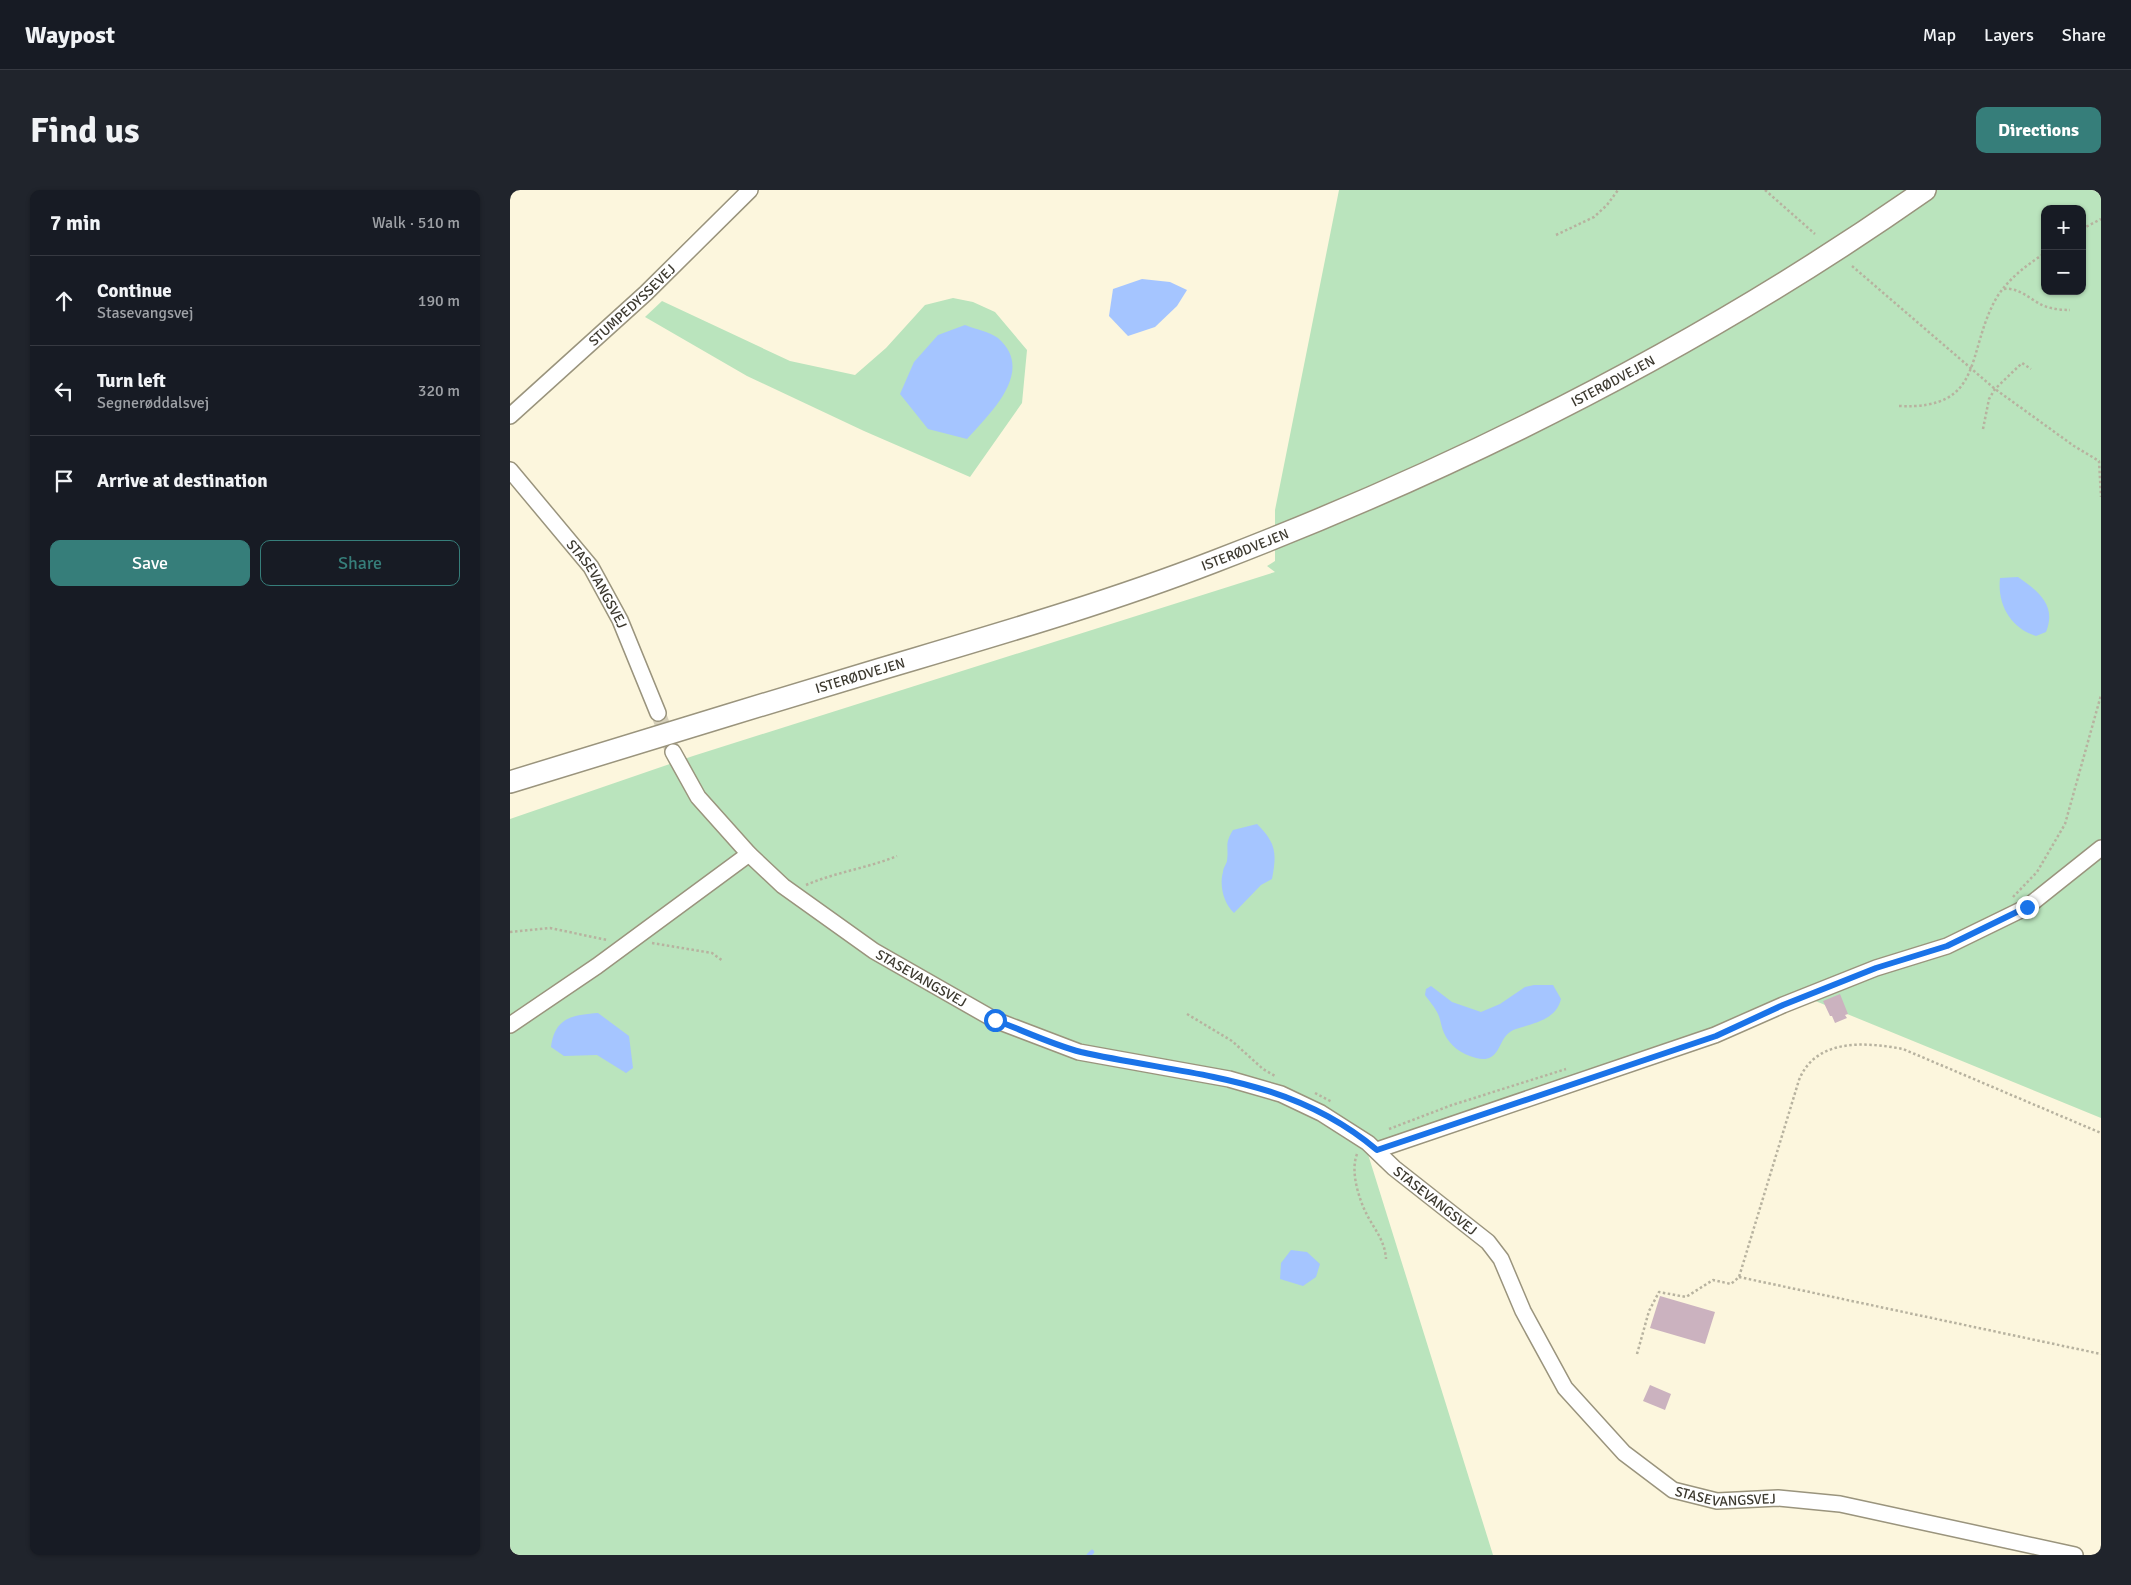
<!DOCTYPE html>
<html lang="en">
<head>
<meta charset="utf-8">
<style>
  :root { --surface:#171b24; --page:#20242c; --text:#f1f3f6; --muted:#9ea1a6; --line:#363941; --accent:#367e7a }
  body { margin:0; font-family:Signika,sans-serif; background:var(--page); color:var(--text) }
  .controls { position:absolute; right:15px; top:15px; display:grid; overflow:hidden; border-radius:10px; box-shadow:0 1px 4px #0004 }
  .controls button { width:45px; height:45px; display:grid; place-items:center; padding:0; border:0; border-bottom:1px solid var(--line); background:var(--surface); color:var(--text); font:25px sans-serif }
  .stop { position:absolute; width:15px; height:15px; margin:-11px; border:4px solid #1a73e8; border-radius:50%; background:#fff }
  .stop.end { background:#1a73e8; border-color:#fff; box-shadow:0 1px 5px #0008 }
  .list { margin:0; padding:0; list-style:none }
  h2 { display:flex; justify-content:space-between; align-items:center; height:65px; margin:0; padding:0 20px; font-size:21px }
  h2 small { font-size:16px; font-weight:400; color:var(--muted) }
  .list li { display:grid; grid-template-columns:32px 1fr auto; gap:15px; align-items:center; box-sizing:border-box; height:90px; padding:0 20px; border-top:1px solid var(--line) }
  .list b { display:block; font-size:19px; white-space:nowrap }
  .list p { margin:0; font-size:16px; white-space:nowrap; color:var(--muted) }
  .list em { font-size:16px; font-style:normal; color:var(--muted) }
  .actions { display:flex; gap:10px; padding:15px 20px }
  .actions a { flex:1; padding:11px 0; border:1px solid var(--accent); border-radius:10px; text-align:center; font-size:18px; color:var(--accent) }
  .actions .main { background:var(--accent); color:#fff }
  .icon { flex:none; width:28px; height:28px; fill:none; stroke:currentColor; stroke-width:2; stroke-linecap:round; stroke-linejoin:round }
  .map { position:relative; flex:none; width:1591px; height:1365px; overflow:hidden; border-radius:10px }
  header { display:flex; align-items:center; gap:30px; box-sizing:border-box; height:70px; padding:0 25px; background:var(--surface); border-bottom:1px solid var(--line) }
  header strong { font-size:24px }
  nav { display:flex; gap:28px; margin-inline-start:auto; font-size:18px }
  .intro { display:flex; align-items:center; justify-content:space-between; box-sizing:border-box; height:120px; padding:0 30px }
  h1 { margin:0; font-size:35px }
  .button { padding:12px 22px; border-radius:10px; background:var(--accent); color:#fff; font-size:18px; font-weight:700 }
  main { display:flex; gap:30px; padding:0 30px }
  aside { flex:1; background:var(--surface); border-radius:10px; box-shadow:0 1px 4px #0004 }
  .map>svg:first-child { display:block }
  .green { fill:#bae4bd; fill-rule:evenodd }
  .water { fill:#a5c5ff }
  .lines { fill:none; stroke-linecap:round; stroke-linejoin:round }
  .stream { stroke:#a5c5ff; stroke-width:4.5 }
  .building { fill:#cbb2bf }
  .minor-tunnel { stroke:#d6d0ba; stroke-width:15; stroke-dasharray:15 8; stroke-linecap:butt }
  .minor-casing { stroke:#9a947d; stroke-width:18 }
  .highway-casing { stroke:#9a947d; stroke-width:24 }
  .path { stroke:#b7b29f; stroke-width:2.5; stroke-dasharray:2.5 2.5; stroke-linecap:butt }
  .minor { stroke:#fff; stroke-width:15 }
  .highway { stroke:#fff; stroke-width:21 }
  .route { stroke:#1a73e8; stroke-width:6 }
  .labels { text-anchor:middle; stroke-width:5; stroke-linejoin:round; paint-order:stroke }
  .street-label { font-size:14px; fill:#3c392f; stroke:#fcf6dd }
</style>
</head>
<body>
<header>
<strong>Waypost</strong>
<nav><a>Map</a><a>Layers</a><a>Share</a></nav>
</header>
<div class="intro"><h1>Find us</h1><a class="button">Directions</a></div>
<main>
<aside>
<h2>7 min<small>Walk · 510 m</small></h2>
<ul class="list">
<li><svg class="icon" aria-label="ahead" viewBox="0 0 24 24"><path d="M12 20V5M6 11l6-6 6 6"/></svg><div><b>Continue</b><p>Stasevangsvej</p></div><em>190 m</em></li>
<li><svg class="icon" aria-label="left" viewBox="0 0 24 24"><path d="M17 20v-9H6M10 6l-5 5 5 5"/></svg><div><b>Turn left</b><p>Segnerøddalsvej</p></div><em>320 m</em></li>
<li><svg class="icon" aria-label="arrive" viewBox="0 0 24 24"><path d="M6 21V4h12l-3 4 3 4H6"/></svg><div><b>Arrive at destination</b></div></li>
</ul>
<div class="actions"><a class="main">Save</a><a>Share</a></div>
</aside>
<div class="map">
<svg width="1591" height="1365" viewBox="0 0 1591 1365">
  <rect width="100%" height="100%" fill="#fcf6dd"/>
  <g class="green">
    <path d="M829 0H1591V928L1303 810 857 961 983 1365H0V629L183 566 765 382 757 376 765 371V320ZM1535 19H1572V101H1535Z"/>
    <polygon points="443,108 463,112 485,122 517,160 512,213 460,287 354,241 237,186 135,127 152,111 280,171 345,185 376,158 415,115"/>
  </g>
  <g class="water">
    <polygon points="632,89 660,92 677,100 667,116 645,137 618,146 599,126 603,99"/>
    <path d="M455 135C465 139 480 142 488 148 526 181 480 223 457 249L418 239 390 204 404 172 428 145Z"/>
    <path d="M1508 387C1528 401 1547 415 1536 442L1526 446C1501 438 1487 415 1490 388Z"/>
    <path d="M747 634C766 653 767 663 762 689L751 695 724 723C714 714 709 696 713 682 713 678 716 675 717 671 719 655 714 655 723 640Z"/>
    <path d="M1024 795H1043L1051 809C1046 830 1024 833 1006 839 990 844 992 861 981 867 976 870 971 869 966 868 951 864 940 856 934 843 931 837 931 830 928 824 925 817 919 811 915 805L916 799 921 796 942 812 971 822 990 814 1015 797Z"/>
    <path d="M88 823 119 846 123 878 116 883 87 865 54 866 41 857C45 828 61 825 88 823Z"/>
    <polygon points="781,1060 797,1062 810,1074 806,1087 793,1096 770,1089 771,1073"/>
  </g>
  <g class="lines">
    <polyline class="stream" points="579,1365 582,1362"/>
  </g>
  <g class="building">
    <polygon points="1330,804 1338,824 1335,825 1337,828 1325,833 1322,826 1320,826 1313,811"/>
    <polygon points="1150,1106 1205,1122 1195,1154 1140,1138"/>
    <polygon points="1140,1195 1161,1204 1155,1220 1133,1211"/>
  </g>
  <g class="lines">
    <polyline class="minor-tunnel" points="148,523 163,562"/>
    <defs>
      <g id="minor">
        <path id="s1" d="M0 226 136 103 240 0"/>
        <path id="s2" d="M0 280 81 377 110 430 148 523"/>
        <path id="s3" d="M163 562 188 607 239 664 273 696 364 761 485 830 569 862 719 889 771 904 811 923 858 953 884 978 978 1052 991 1069 1013 1121 1055 1198 1114 1263 1163 1300 1207 1311 1268 1308 1330 1314 1565 1365"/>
        <polyline points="0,835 87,776 239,664"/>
        <polyline points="867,960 1205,845 1273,815 1366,778 1437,756 1517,717 1591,658"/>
      </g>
      <g id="highway">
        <path id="s4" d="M0 592C124 554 247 516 371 479 482 446 594 414 703 372 954 276 1194 155 1415 0"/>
      </g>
    </defs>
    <use href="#minor" class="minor-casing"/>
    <use href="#highway" class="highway-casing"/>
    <g class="path">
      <polyline points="1255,0 1305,44"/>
      <polyline points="1572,39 1591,29"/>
      <polyline points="1046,45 1084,27 1097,15 1108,0"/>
      <polyline points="1342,76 1485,199 1564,256 1589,271 1591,307"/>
      <path d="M1494 99C1508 97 1520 109 1532 115 1541 119 1551 120 1560 120"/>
      <path d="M1389 216C1476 220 1455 162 1487 107 1499 88 1517 75 1535 63"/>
      <polyline points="1473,239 1479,209 1485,199 1512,173 1521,179"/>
      <path d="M296 695C326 682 358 678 387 666"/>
      <polyline points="1503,707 1527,682 1555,634 1591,505"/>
      <polyline points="0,742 40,738 97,750"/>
      <polyline points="142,753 202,763 213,771"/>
      <polyline points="677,824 722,851 753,879 765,886"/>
      <polyline points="805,903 822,912"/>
      <polyline points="879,939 942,915 1056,879"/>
      <path d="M847 964C840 982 849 1009 857 1025 865 1040 875 1051 876 1069"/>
      <polyline points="1229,1087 1591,1164"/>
      <path d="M1127 1164 1139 1121 1149 1102 1176 1107 1203 1090 1221 1094 1229 1087 1289 890C1306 848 1355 852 1393 859L1591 943"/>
    </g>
    <use href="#minor" class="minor"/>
    <use href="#highway" class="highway"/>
  </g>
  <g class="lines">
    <path class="route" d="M485 830C512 840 543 855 571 862 677 886 778 885 867 960L1206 846 1273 815 1366 778 1437 756 1517 717"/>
  </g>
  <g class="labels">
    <g class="street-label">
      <text dy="5" stroke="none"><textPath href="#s1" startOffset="165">STUMPEDYSSEVEJ</textPath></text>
      <text dy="5" stroke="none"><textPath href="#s4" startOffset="1176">ISTERØDVEJEN</textPath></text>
      <text dy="5" stroke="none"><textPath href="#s4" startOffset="771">ISTERØDVEJEN</textPath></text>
      <text dy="5" stroke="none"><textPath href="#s2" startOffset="144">STASEVANGSVEJ</textPath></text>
      <text dy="5" stroke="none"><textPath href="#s4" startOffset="366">ISTERØDVEJEN</textPath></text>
      <text dy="5" stroke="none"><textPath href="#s3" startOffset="341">STASEVANGSVEJ</textPath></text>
      <text dy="5" stroke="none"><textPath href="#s3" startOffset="911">STASEVANGSVEJ</textPath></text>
      <text dy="5" stroke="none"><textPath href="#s3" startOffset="1346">STASEVANGSVEJ</textPath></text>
    </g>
  </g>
</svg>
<div class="controls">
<button>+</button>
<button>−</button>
</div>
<div class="stop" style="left:485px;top:830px"></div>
<div class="stop end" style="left:1517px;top:717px"></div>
</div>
</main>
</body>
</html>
